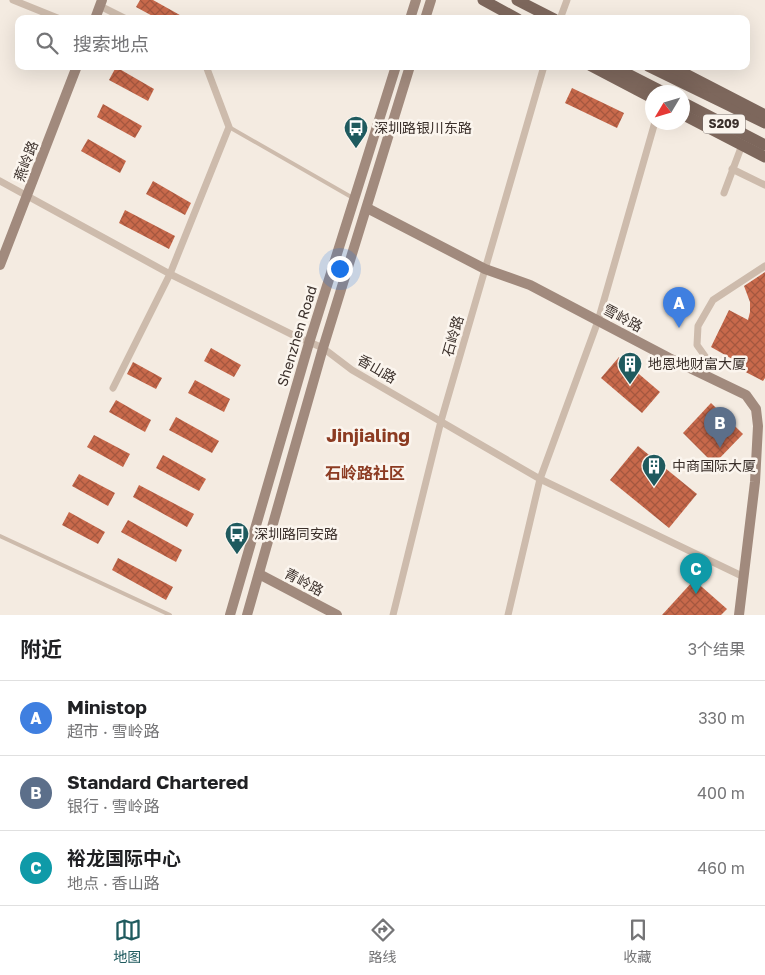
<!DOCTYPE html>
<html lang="zh">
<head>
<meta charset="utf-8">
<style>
  :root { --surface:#fff; --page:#f6f6f6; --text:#202124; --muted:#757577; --line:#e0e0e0; --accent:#1f5a5e }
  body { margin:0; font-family:"Golos Text","Noto Sans SC",sans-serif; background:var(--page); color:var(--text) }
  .compass { position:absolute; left:645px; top:85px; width:45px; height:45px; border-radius:50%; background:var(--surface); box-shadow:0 5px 20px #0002; rotate:232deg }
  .you { position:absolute; left:339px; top:268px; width:18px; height:18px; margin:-12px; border:4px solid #fff; border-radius:50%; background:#1a73e8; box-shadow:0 0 0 8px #1a73e833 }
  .badge { display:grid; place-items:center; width:32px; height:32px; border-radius:50%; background:var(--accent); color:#fff; font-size:16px; font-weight:700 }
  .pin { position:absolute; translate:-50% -41px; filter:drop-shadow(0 1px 2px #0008) }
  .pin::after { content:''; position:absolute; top:26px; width:18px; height:15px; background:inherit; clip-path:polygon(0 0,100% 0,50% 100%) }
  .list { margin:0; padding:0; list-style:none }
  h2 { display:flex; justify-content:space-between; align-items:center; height:65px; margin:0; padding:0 20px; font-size:21px }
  h2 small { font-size:16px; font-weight:400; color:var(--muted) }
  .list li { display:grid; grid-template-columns:32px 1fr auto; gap:15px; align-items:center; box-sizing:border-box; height:75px; padding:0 20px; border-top:1px solid var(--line) }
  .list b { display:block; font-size:19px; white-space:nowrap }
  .list p { margin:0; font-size:16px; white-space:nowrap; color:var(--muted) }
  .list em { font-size:16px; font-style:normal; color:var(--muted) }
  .icon { flex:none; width:28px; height:28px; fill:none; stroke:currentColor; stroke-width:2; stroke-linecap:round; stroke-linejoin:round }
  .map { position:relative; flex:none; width:765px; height:615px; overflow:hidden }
  .search { position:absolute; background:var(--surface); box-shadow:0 5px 20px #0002; left:15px; right:15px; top:15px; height:55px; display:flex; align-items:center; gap:12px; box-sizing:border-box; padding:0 18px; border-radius:10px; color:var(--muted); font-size:19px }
  .sheet { height:290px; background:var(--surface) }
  nav { display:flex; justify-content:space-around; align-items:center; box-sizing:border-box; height:70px; border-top:1px solid var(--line); background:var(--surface); font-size:14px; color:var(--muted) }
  nav a { display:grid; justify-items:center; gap:2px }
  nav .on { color:var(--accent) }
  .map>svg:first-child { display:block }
  .building { fill:url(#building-cross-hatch) }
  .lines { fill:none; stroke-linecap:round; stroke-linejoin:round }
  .lane { stroke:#cdbbac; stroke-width:4 }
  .street { stroke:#cdbbac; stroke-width:7 }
  .secondary { stroke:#a18a7d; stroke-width:10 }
  .primary { stroke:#7d675c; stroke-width:11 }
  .labels { text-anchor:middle; stroke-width:5; stroke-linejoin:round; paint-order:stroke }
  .shield { fill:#fbf5ee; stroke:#756b66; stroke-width:1 }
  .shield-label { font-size:12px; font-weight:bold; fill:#3b302b }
  .poi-label { font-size:14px; fill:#3b302b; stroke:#fbf5ee; text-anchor:start }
  .street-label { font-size:14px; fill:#3b302b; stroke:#fbf5ee }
  .quarter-label { font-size:16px; font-weight:bold; fill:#8c3b22; stroke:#fbf5ee }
  .district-label { font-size:19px; font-weight:bold; fill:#8c3b22; stroke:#fbf5ee }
</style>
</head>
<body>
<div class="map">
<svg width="765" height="615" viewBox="0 0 765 615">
  <defs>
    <pattern id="building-cross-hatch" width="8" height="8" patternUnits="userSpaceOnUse" patternTransform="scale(1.25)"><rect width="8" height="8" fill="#c8694b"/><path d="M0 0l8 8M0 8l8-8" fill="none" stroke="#a4573f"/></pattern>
  </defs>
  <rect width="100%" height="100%" fill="#f4ebe1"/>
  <g class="building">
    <polygon points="140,0 153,0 187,19 158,19 136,7"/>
    <polygon points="116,67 154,89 148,101 109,80"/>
    <polygon points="572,88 624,113 617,128 565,103"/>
    <polygon points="103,104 142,126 135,138 97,117"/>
    <polygon points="88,139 126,161 120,173 81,151"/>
    <polygon points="153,181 191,203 185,215 146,194"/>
    <polygon points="125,210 175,236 169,249 119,223"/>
    <polygon points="765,272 765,378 763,381 732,365 734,360 711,347 729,310 748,320 750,312 750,302 744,286"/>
    <polygon points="211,348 241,365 234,377 204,361"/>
    <polygon points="619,357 660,392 642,413 601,378"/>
    <polygon points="133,362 162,378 156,389 127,374"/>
    <polygon points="195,380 230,399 224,412 188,393"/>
    <polygon points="116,400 151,420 145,432 109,412"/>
    <polygon points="711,403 743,434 714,464 683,433"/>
    <polygon points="176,417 219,441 212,453 169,430"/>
    <polygon points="94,435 130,454 123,467 87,447"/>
    <polygon points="638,446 697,494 669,528 610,480"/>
    <polygon points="163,455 206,479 199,491 156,468"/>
    <polygon points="79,474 115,493 108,506 72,486"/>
    <polygon points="139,485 194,514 187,527 133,497"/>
    <polygon points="69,512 105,532 98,544 62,525"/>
    <polygon points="128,520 182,550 176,562 121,532"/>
    <polygon points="118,558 173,587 166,600 112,570"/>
    <polygon points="694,580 727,609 721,615 662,615"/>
  </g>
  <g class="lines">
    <g class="lane">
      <polyline points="229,127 353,198"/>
      <polyline points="0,536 170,615"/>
    </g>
    <g class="street">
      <polyline points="13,0 60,19"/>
      <polyline points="100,6 126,19"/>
      <polyline points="560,19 567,0"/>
      <polyline points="732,169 765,185"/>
      <polyline points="0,181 170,274 293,335 323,348 352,370 540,479 744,577"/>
      <polyline points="724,193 742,145"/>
      <polyline points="702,374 707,359 697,345 698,326 713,300 765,266"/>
      <polyline points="113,388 170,274 229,127 206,66"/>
      <polyline points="393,615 441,421 544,66"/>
      <polyline points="508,615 540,479 598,321 655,122"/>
    </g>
    <g class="secondary">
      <polyline points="95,19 102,0"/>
      <polyline points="410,19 416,0"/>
      <polyline points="425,19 431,0"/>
      <polyline points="367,208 485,269 530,285 669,358 746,395 756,409 758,426 755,482 739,615"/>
      <polyline points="0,265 77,66"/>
      <polyline points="259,574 337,615"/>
      <polyline points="230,615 309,343 396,66"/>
      <polyline points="247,615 323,348 410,66"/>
    </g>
    <g class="primary">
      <polyline points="483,0 518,19"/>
      <polyline points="517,0 554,19"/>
      <polyline points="591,66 652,98"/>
      <polyline points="612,66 663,92"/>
      <polyline points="648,66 765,123"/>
      <polyline points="670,66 765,115"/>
      <polyline points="682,102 765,145"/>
      <polyline points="682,114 765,157"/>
    </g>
  </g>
  <defs>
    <symbol id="bus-pin" viewBox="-11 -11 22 30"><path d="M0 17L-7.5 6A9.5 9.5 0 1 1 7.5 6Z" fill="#1f5a5e" stroke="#fbf5ee"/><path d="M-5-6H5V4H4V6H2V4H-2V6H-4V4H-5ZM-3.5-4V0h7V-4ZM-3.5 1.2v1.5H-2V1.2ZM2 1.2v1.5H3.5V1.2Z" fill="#fff"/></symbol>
    <symbol id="building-pin" viewBox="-11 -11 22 30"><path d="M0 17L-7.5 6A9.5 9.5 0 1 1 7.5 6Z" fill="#1f5a5e" stroke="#fbf5ee"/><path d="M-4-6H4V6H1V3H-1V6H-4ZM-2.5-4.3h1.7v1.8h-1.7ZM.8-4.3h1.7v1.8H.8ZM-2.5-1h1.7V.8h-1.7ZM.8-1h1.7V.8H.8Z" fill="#fff"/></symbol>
  </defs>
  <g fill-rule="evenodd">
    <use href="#bus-pin" x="342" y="114" width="28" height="38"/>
    <use href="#building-pin" x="616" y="350" width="28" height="38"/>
    <use href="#building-pin" x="640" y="452" width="28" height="38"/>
    <use href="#bus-pin" x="223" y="520" width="28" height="38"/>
  </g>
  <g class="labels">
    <rect class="shield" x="703" y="114.5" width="42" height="19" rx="4"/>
    <g class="shield-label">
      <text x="724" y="128">S209</text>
    </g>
    <g class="poi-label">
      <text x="374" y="133">深圳路银川东路</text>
      <text x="648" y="369">地恩地财富大厦</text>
      <text x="672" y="471">中商国际大厦</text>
      <text x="254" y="539">深圳路同安路</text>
    </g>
    <g class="street-label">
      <text transform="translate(26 161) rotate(-69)" y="5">燕岭路</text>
      <text transform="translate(623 318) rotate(28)" y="5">雪岭路</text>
      <text transform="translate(297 336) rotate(-73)" y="5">Shenzhen Road</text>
      <text transform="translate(453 336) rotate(-74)" y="5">石岭路</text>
      <text transform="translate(377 369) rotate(30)" y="5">香山路</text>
      <text transform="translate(304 582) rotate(28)" y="5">青岭路</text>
    </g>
    <g class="quarter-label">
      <text x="365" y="479">石岭路社区</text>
    </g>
    <g class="district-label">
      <text x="368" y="442">Jinjialing</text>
    </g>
  </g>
</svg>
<svg class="compass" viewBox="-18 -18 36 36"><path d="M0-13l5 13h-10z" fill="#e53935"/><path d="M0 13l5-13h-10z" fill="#757577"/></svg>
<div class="you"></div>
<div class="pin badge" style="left:679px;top:328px;background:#3f7fe0">A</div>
<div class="pin badge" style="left:720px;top:448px;background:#5c6f8a">B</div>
<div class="pin badge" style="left:696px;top:594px;background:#0f9aa8">C</div>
<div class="search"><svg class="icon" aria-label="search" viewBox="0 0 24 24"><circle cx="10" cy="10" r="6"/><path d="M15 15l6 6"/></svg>搜索地点</div>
</div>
<section class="sheet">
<h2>附近<small>3个结果</small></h2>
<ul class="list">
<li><span class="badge" style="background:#3f7fe0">A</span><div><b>Ministop</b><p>超市 · 雪岭路</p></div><em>330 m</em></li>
<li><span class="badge" style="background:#5c6f8a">B</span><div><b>Standard Chartered</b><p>银行 · 雪岭路</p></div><em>400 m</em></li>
<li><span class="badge" style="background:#0f9aa8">C</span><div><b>裕龙国际中心</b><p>地点 · 香山路</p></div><em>460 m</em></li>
</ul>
</section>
<nav>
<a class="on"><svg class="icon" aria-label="map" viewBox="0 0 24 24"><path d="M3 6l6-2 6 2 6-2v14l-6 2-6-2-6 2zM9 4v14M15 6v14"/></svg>地图</a>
<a><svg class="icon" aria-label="directions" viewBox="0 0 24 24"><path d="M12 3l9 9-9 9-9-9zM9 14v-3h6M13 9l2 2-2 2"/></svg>路线</a>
<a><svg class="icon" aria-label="saved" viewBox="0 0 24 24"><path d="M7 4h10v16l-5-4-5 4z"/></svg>收藏</a>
</nav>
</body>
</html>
